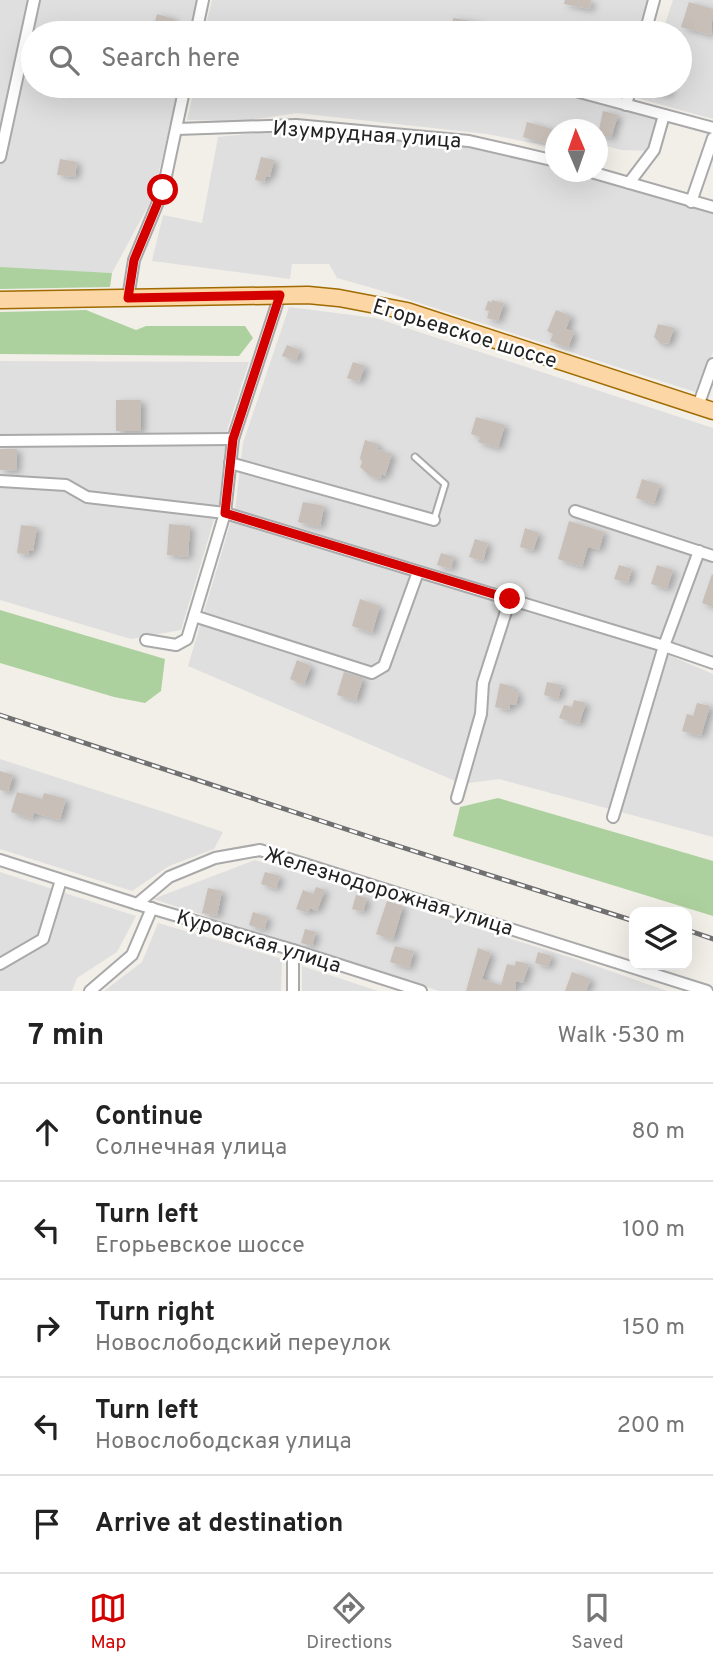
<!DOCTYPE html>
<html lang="en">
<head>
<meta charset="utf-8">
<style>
  :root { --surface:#fff; --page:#f2f2f2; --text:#222; --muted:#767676; --line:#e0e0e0; --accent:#d40000 }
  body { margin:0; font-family:Overpass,sans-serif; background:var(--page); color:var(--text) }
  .controls { position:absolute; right:21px; bottom:21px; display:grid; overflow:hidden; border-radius:14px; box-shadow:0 7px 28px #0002 }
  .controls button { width:63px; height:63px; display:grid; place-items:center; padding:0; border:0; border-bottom:2px solid var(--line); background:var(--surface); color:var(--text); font:35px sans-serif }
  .compass { position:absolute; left:545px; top:119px; width:63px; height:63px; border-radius:50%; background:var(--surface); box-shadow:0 7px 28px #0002; rotate:358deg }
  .stop { position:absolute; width:21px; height:21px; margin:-16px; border:5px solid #d40000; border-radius:50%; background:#fff }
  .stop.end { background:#d40000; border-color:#fff; box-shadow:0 2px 7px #0008 }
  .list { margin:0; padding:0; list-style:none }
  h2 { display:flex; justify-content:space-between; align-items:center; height:91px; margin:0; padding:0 28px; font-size:30px }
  h2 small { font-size:23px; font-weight:400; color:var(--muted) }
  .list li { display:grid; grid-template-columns:46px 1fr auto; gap:21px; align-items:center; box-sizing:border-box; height:98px; padding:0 28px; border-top:2px solid var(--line) }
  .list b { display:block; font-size:26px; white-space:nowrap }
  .list p { margin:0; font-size:23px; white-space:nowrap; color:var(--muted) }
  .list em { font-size:23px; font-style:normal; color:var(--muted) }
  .icon { flex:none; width:38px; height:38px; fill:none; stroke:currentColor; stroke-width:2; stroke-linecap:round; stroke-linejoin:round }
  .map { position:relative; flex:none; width:713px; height:991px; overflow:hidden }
  .search { position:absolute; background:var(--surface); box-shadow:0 7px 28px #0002; left:21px; right:21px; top:21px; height:77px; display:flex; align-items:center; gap:18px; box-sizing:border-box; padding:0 24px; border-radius:38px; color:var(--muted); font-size:26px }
  .sheet { height:581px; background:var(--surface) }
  nav { display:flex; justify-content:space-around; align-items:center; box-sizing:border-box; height:98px; border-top:2px solid var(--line); background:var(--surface); font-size:19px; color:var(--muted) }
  nav a { display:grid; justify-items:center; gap:4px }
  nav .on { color:var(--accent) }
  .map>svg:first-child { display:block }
  .residential { fill:#e0dfdf }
  .forest { fill:#add19e }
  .building { fill:#c7bfb8; filter:url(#shadow) }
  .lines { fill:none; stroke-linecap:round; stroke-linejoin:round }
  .lane-casing { stroke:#a9a9a9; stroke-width:9 }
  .street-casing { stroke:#a9a9a9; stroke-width:14 }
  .primary-casing { stroke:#a06b00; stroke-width:19 }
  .lane { stroke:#fff; stroke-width:5 }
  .street { stroke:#fff; stroke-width:10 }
  .primary { stroke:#fcd6a4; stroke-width:16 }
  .rail-casing { stroke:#707070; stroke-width:5 }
  .rail { stroke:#fff; stroke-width:2.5; stroke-dasharray:8; stroke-linecap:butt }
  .route { stroke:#d40000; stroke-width:9 }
  .labels { text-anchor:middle; stroke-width:5; stroke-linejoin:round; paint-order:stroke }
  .street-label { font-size:21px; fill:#222; stroke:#fff }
</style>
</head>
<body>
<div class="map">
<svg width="713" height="991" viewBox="0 0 713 991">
  <defs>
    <filter id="shadow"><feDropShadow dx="4.5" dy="2.5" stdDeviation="3.5" flood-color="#0004"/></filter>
  </defs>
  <rect width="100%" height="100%" fill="#f2efe9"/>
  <g class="residential">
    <polygon points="0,0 198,0 190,33 33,33 33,86 179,86 153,197 112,273 0,268"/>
    <polygon points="212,0 660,0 650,33 204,33"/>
    <polygon points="673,0 713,0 713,119 637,98 640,86 680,86 680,33 657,33 658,30 663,30"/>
    <polygon points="195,86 545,86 660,117 651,151 622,150 598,144 598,130 556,130 555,147 552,147 487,134 297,113 244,121 187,120"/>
    <polygon points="301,128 490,148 555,163 556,172 584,172 713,209 713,352 698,393 376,289 337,278 329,264 292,264 290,279 152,261 163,215 202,223 218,137"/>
    <polygon points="289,307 376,318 713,428 713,655 235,510 243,443"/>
    <polygon points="0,361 249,362 227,430 219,503 181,630 131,639 0,600"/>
    <polygon points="231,521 657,650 713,674 713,837 499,779 462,784 188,666"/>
    <polygon points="0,759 167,813 223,832 214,849 169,866 132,891 0,849"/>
    <polygon points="255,860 579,960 667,991 439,991 153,899"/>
    <polygon points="0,872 136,916 117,952 77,978 72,991 0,991"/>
    <polygon points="158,923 282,959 281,991 104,991 142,962"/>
    <polygon points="302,966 378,991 302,991"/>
  </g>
  <g class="forest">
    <polygon points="0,267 112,273 110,287 0,289"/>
    <polygon points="86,310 136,330 146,326 245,326 253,338 239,356 0,354 0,312"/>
    <polygon points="0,610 165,659 161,691 145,703 114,697 0,663"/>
    <polygon points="498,798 713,861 713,916 453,836 460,807"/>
  </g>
  <g class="building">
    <polygon points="565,0 591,0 590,9 564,4"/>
    <polygon points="689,2 713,9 711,35 681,27"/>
    <polygon points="157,14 174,19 172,25 177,27 175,33 153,29"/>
    <polygon points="453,18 478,22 476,33 451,33"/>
    <polygon points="641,86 670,86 668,95 640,89"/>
    <polygon points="603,111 618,115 611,138 598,134"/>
    <polygon points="527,122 552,129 548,144 523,137"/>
    <polygon points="261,157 274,160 270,177 266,176 264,182 255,180"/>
    <polygon points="60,159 77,162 75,177 57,175"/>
    <polygon points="492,300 504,303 498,321 487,318 489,311 485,310 488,301 492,302"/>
    <polygon points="556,310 571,316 566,329 574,332 568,348 550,341 553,334 547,331"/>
    <polygon points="658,324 674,328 669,343 661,344 654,337"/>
    <polygon points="287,345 300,350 296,361 282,356"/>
    <polygon points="353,362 365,366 359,382 347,378"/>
    <rect x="116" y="400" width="25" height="31"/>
    <polygon points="476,417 505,425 498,448 478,442 480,437 471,434"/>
    <polygon points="365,440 378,444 377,449 392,454 385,476 382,474 380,479 370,476 360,467 362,462 360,458"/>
    <polygon points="0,449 17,449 16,471 0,470"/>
    <polygon points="642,479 660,485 654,504 636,498"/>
    <polygon points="303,502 324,506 320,527 298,522"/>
    <polygon points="569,521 604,532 599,550 588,547 582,567 558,559"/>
    <polygon points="169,524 190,526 188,557 167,555"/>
    <polygon points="21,525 37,527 33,551 29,550 28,555 17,553"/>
    <polygon points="525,528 539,533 533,551 520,547"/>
    <polygon points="475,539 488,543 483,561 469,557"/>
    <polygon points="441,553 454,557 451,569 437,565"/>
    <polygon points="619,565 632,569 628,583 614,579"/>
    <polygon points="657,565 673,570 667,589 651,584"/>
    <polygon points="712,574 713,575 713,607 702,603"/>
    <polygon points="360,599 380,606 372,633 352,626"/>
    <polygon points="297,660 311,666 304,685 290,679"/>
    <polygon points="344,672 363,678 356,701 337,695"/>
    <polygon points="547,682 562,685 558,699 544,695"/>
    <polygon points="500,683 514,687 513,691 519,693 516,705 510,704 509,710 495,707"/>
    <polygon points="574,700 586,703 579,724 559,718 564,705 572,707"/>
    <polygon points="697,703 710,706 701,736 682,731 687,714 693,716"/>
    <polygon points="0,771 13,775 8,792 0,790"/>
    <polygon points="17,792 42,799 44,793 66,799 60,820 34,813 32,819 11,812"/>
    <polygon points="265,872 280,876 276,889 261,884"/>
    <polygon points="316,887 325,890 317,911 310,908 308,913 296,909 303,890 313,894"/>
    <polygon points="208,888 222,891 217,916 202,913"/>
    <polygon points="356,895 367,898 363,912 352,909"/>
    <polygon points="387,901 403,906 393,940 376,934"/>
    <polygon points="253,912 268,917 264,930 249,925"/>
    <polygon points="305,929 316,932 312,946 301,943"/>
    <polygon points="395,946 414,951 409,968 390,962"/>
    <polygon points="478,948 491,953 482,979 501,985 507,964 515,966 516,961 529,964 523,983 516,981 515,991 466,991"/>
    <polygon points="538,952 552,956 548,967 535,963"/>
    <polygon points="572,972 591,979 586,991 565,991"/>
  </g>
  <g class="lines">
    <defs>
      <polyline id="lane" points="415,457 445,484 434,520"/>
      <g id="street">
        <polyline points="196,33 203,0"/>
        <polyline points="645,33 654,0"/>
        <polyline points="557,86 713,128"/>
        <polyline points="626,105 631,86"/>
        <polyline points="177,129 296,125 469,141 556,161"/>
        <polyline points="0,157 34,0"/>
        <polyline points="591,172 713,207"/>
        <polyline points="629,183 654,150 664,115"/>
        <polyline points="691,202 713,138"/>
        <polyline points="128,298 134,260 163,190 185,86"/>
        <polyline points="698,406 713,364"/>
        <polyline points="0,441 233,439"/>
        <polyline points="230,463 434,520"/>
        <polyline points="0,481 66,485 87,497 225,513 664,646 713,663"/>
        <polyline points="575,511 713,556"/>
        <polyline points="194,616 372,673 384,666 418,572"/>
        <polyline points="146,640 176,645 187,639 225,513 233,439 280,295"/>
        <polyline points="457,798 481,714 483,683 510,599"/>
        <polyline points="613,817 664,646 699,551"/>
        <polyline points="0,860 137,904 169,877 215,858 260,850 707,991"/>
        <polyline points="137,904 293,950 421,991"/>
        <polyline points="0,964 43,939 61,880"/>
        <polyline points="90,991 132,955 152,908"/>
        <polyline points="293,991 293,950"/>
      </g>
      <polyline id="primary" points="0,300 308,295 339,298 407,311 713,411"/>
    </defs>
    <use href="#lane" class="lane-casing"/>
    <use href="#street" class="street-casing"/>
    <use href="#primary" class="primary-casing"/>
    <use href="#lane" class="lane"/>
    <use href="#street" class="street"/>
    <use href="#primary" class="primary"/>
    <defs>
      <g id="rail">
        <polyline points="0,715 376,839 634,921"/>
        <polyline points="687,930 713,939"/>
      </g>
    </defs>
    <use href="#rail" class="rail-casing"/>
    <use href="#rail" class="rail"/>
  </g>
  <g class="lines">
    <polyline class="route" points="163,190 134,260 128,298 280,295 233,439 225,513 510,599"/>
  </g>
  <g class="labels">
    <g class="street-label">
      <text transform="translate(367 134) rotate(4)" y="7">Изумрудная улица</text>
      <text transform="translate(465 333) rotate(17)" y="7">Егорьевское шоссе</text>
      <text transform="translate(389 891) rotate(17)" y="7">Железнодорожная улица</text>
      <text transform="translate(259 941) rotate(17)" y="7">Куровская улица</text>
    </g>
  </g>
</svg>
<div class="controls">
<button><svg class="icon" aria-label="layers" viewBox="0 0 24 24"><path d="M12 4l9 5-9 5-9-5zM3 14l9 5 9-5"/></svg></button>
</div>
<svg class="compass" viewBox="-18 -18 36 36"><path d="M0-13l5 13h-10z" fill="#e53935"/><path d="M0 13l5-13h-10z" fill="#767676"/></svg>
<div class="stop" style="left:163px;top:190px"></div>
<div class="stop end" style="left:510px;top:599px"></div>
<div class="search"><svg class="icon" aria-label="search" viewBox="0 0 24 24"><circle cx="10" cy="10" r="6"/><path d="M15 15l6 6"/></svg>Search here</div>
</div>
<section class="sheet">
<h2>7 min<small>Walk · 530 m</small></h2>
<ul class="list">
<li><svg class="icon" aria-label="ahead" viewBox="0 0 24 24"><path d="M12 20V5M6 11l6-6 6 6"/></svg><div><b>Continue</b><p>Солнечная улица</p></div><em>80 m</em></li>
<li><svg class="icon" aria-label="left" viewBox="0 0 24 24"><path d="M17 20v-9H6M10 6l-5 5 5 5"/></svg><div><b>Turn left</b><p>Егорьевское шоссе</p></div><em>100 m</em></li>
<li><svg class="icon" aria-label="right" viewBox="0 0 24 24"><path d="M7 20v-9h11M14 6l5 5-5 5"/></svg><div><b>Turn right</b><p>Новослободский переулок</p></div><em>150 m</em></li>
<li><svg class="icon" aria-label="left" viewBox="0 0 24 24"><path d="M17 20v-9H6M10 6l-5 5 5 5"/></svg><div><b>Turn left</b><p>Новослободская улица</p></div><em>200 m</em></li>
<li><svg class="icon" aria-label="arrive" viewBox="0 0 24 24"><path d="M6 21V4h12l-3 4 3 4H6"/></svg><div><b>Arrive at destination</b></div></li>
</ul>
</section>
<nav>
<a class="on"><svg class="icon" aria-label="map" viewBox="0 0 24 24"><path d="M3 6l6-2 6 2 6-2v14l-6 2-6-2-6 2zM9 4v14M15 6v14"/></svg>Map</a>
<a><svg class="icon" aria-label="directions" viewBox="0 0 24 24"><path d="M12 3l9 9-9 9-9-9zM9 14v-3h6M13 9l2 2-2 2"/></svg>Directions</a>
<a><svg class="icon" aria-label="saved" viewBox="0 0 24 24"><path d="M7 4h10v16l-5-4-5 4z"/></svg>Saved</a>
</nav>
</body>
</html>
